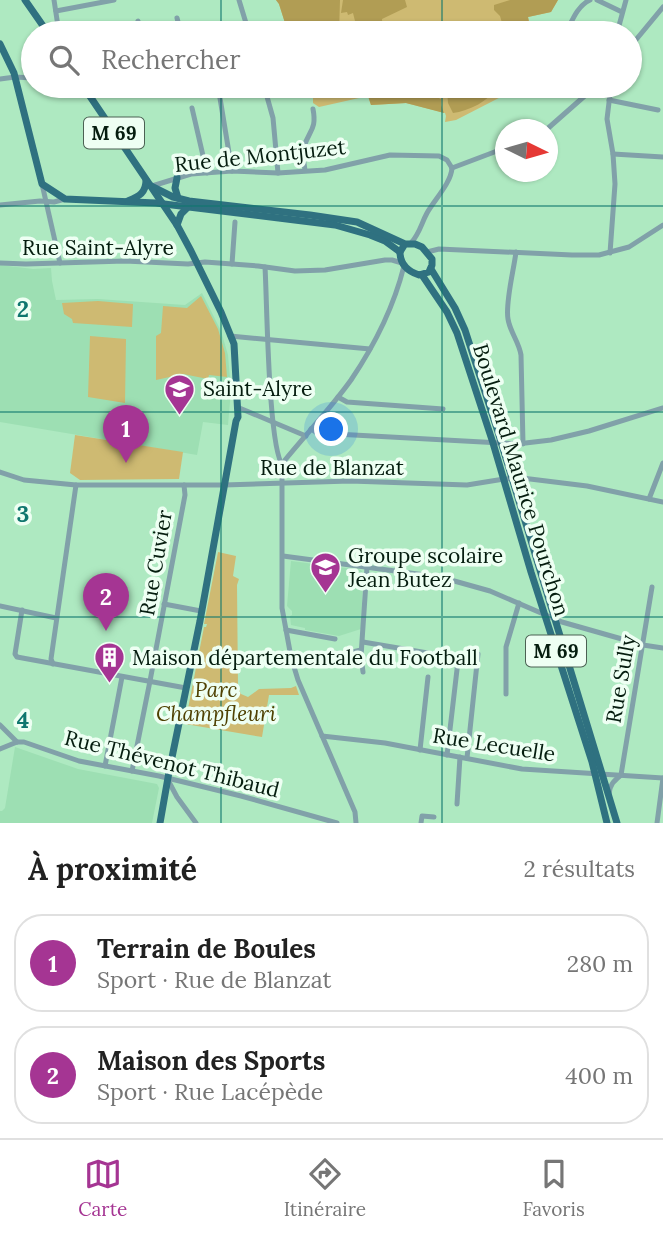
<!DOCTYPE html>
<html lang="fr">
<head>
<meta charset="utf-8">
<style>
  :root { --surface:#fff; --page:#f2f2f2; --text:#222; --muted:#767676; --line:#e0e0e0; --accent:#a53593 }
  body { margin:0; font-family:Lora,serif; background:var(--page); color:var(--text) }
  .compass { position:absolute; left:495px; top:119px; width:63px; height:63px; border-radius:50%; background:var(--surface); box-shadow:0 2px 5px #0004; rotate:95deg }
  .you { position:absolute; left:332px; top:430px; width:24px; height:24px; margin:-18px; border:5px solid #fff; border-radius:50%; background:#1a73e8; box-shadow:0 0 0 10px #1a73e833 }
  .badge { display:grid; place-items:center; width:46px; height:46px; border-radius:50%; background:var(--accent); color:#fff; font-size:23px; font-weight:700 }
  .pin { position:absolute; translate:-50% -58px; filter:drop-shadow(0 2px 4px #0008) }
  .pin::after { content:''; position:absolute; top:37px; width:24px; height:21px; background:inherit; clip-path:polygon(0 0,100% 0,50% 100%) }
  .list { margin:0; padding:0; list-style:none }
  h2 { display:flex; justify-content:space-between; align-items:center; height:91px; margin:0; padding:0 28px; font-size:30px }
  h2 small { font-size:23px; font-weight:400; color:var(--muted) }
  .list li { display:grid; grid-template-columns:46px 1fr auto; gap:21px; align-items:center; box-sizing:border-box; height:98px; margin:0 14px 14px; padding:0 14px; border:2px solid var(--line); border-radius:28px }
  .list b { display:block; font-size:26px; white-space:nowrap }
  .list p { margin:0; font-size:23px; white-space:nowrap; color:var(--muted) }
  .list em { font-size:23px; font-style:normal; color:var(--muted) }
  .icon { flex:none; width:38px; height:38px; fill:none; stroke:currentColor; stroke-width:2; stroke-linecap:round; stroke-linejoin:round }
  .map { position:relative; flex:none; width:663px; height:823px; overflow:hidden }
  .search { position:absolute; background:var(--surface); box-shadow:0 2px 5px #0004; left:21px; right:21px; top:21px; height:77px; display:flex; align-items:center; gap:18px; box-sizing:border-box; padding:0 24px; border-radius:38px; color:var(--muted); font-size:26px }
  .sheet { height:315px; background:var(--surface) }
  nav { display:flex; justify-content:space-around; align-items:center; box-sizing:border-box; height:98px; border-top:2px solid var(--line); background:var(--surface); font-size:19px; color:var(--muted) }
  nav a { display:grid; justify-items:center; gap:4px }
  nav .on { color:var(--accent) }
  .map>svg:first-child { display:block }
  .built { fill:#9ddfb3 }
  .green { fill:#ceba72 }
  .forest { fill:#b19d54 }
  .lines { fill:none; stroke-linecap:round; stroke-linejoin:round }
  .minor { stroke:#81a1a9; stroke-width:5 }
  .major { stroke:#2f7180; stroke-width:7 }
  .grid { fill:none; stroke:#0f766e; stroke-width:2; stroke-opacity:0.55 }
  .labels { text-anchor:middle; stroke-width:7; stroke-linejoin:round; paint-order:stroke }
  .shield { fill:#eefff3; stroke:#4b6153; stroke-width:2 }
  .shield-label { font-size:19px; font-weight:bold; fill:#051d0f }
  .street-label { font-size:21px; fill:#051d0f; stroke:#eefff3 }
  .poi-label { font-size:21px; fill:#051d0f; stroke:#eefff3; text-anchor:start }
  .park-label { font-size:21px; font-style:italic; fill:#4f4102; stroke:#eefff3 }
  .grid-label { font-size:23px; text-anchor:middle; font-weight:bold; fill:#0f766e; stroke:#eefff3; stroke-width:7; stroke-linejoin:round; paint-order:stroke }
</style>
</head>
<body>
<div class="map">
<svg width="663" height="823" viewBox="0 0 663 823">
  <rect width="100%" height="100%" fill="#aee9c1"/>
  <g class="built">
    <polygon points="0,265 33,269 51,268 52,281 56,300 98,299 185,305 202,293 221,331 228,355 231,390 228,425 203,422 197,455 0,422"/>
    <polygon points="291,561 361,570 363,573 361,629 339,636 305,630 305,628 291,625 290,616 292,615 292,611 287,606"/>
    <polygon points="15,747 78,769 157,784 159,788 152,823 0,823 0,811 2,811 5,808"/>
  </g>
  <g class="green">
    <polygon points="276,0 558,0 551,12 528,17 532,33 280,33 277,26 285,23 279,4"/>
    <polygon points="308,86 522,86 456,120 445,122 446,116 445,113 406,103 371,105 368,96 319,107 313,103 313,91"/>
    <polygon points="201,296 218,329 225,353 227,377 209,375 208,379 183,374 156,380 156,336 161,333 163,306 187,308"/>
    <polygon points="98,301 133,304 132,327 73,323 72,319 64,314 62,303"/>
    <polygon points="90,336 126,339 125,403 88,397"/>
    <polygon points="75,435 183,452 179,479 80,480 70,473"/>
    <polygon points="218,552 236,556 233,576 239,579 237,585 238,687 241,694 248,697 259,689 291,688 296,686 299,695 269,695 262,737 185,724 204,627 206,627 207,624 204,624"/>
  </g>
  <g class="forest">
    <polygon points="276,0 340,0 339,33 280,33 277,26 285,23 279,4"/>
    <polygon points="343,0 405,0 407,7 382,19 383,33 376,33 373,23 342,29 342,25 355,21 353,13 348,15 347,12 341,13"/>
    <polygon points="510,0 558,0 551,12 528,17 531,33 505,33 500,16 494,10 494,5"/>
    <polygon points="376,86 410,86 414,87 441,99 441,105 444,113 406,103 371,105 367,93"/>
    <path d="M460 86H496C491 101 468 111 453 113L448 103 447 89 449 87Z"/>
  </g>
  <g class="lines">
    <g class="minor">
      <polyline points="54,0 59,33"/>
      <polyline points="239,0 249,33"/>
      <polyline points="597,0 622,12"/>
      <polyline points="56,11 114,0"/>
      <polyline points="177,18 181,33"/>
      <polyline points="138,21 142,33"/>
      <path d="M566 33C572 21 577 6 590 0"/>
      <polyline points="617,33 626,0"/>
      <polyline points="630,47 663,7"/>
      <polyline points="0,79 15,77 33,78"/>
      <polyline points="218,86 232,171"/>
      <polyline points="264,86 273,118 278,173"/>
      <polyline points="609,100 658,110"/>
      <polyline points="192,108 207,173"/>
      <polyline points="546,130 596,86"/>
      <polyline points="613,154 663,157"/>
      <polyline points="452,168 505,148"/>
      <path d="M305 170C304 163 302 154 304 147 309 130 317 130 313 109"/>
      <polyline points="42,184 60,263"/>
      <polyline points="152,186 191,174 232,171 278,173 325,170 390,155 439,156 447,160 452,168"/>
      <polyline points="0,205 40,201 54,202 65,199"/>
      <path d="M411 243C420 233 421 224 427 213 435 199 451 183 452 168"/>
      <polyline points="427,252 439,249 572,255 599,255 629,247 663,225"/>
      <path d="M516 252C514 269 505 303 508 319 510 332 519 342 521 355L523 444"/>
      <polyline points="610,253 615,184 613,154 607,119 611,86"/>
      <polyline points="0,263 26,264 125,261 188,264 205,262 258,266 295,271 325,270 385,260 392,260 402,263"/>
      <polyline points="232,264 235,222"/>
      <path d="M265 267C267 298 268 449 283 466"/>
      <polyline points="230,336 370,349"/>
      <polyline points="338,397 347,402 443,409"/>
      <polyline points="237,407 306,436"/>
      <polyline points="311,429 317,433 517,444 551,440 589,431 663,408"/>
      <polyline points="0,472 24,480 76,485 224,485 350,481 467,485 504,479 522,478 587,486 663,502"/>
      <polyline points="649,499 663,463"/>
      <polyline points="283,556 440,577 490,591 562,622 643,645 663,648"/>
      <polyline points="164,604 201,611"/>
      <polyline points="0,606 56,618"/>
      <polyline points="22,610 15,654 17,657 186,688"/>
      <polyline points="286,630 335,639"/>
      <polyline points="363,642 457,658 458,661 447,755"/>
      <polyline points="291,657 344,654 361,650"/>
      <polyline points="53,664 51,659 76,485"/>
      <polyline points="363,672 361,656 367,567"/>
      <polyline points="506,694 506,647 519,603"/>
      <polyline points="0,725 17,742"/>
      <polyline points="322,736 385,743 522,769 663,778"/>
      <polyline points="0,749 17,742 24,742 79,761 159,776 241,796 337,823"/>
      <polyline points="420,750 428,677"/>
      <polyline points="467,758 478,654"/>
      <polyline points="105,766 122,677"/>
      <polyline points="132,771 150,681 185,495 184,485"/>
      <polyline points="169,782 177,797 196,823"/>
      <path d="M609 794C610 784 614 781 621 775L652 587"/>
      <polyline points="457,804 460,757"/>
      <path d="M356 823 355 812 298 680 291 657 282 608V470L285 460C307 433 331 408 351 380 374 346 394 306 404 266"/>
      <polyline points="421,823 422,816 434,817"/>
      <polyline points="657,823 663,778"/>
    </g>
    <g class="major">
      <polyline points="25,0 48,33"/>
      <polyline points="0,44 14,73 42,184 65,199 156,203 335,225 370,235 385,241 400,252"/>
      <polyline points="83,86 177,225 191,251 221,312 234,344 238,417 236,421 200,621 169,772 160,823"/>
      <polyline points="177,178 175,188 178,198"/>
      <path d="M151 186 173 197 189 201 310 215 357 222 405 244H415L422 247 432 259V265L429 272 419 275C407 271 400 264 400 252L405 244"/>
      <path d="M128 201C139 196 146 193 146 180"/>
      <polyline points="177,225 181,214 188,207"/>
      <polyline points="431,269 455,308 465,330 498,432 617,823"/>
      <polyline points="422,275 447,312 457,333 493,443 531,572 592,762 607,823"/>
    </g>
  </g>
  <path class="grid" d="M221 0V33M442 0V33M221 86V823M442 86V823M0 206H663M0 412H663M0 617H663"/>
  <defs>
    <symbol id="school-pin" viewBox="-11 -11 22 30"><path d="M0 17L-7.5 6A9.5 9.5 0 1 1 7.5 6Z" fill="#a53593" stroke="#eefff3"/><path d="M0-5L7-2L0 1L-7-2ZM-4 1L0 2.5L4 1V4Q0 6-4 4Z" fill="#fff"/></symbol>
    <symbol id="building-pin" viewBox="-11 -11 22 30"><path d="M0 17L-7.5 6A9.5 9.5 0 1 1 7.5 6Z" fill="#a53593" stroke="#eefff3"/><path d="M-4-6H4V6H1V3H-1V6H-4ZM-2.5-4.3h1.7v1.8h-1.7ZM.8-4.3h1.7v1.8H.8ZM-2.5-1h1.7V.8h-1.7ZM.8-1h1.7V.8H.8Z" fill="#fff"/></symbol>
  </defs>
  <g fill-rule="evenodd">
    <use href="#school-pin" x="162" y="372" width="35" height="47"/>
    <use href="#school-pin" x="308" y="550" width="35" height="47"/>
    <use href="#building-pin" x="92" y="640" width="35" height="47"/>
  </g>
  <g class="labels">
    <g class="shield">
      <rect x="84" y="117.5" width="60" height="31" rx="5"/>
      <rect x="526" y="635.5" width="60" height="31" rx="5"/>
    </g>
    <g class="shield-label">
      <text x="114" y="140">M 69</text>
      <text x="556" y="658">M 69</text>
    </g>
    <g class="street-label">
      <text transform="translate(260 156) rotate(-6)" y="7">Rue de Montjuzet</text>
      <text x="98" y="255">Rue Saint-Alyre</text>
      <text x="332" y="475">Rue de Blanzat</text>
      <text transform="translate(521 480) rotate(73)" y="7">Boulevard Maurice Pourchon</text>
      <text transform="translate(156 563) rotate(-80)" y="7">Rue Cuvier</text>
      <text transform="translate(621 679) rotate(-80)" y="7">Rue Sully</text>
      <text transform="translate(494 745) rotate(9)" y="7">Rue Lecuelle</text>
      <text transform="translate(172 764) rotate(14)" y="7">Rue Thévenot Thibaud</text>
    </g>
    <g class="poi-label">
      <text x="203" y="396">Saint-Alyre</text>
      <text x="348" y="563">Groupe scolaire<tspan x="348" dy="24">Jean Butez</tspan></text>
      <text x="132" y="665">Maison départementale du Football</text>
    </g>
    <g class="park-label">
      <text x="216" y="697">Parc<tspan x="216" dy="24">Champfleuri</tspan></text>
    </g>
  </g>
  <g class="grid-label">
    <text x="23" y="317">2</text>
    <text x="23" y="522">3</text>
    <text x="23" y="728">4</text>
  </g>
</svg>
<svg class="compass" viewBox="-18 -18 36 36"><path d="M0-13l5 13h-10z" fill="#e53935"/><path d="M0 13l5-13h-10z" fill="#767676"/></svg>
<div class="you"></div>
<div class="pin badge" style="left:126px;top:463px">1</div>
<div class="pin badge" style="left:106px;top:631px">2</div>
<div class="search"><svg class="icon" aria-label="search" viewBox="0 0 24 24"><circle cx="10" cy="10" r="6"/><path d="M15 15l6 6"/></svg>Rechercher</div>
</div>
<section class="sheet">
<h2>À proximité<small>2 résultats</small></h2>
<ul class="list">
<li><span class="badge">1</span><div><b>Terrain de Boules</b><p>Sport · Rue de Blanzat</p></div><em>280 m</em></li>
<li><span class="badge">2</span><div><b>Maison des Sports</b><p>Sport · Rue Lacépède</p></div><em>400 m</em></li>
</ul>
</section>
<nav>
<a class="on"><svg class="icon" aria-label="map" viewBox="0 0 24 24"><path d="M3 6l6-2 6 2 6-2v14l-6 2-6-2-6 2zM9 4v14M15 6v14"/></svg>Carte</a>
<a><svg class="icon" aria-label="directions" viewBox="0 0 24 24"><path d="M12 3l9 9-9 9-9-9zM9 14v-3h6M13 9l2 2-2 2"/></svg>Itinéraire</a>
<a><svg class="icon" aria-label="saved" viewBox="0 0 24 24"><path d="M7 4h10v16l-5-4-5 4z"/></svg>Favoris</a>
</nav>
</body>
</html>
